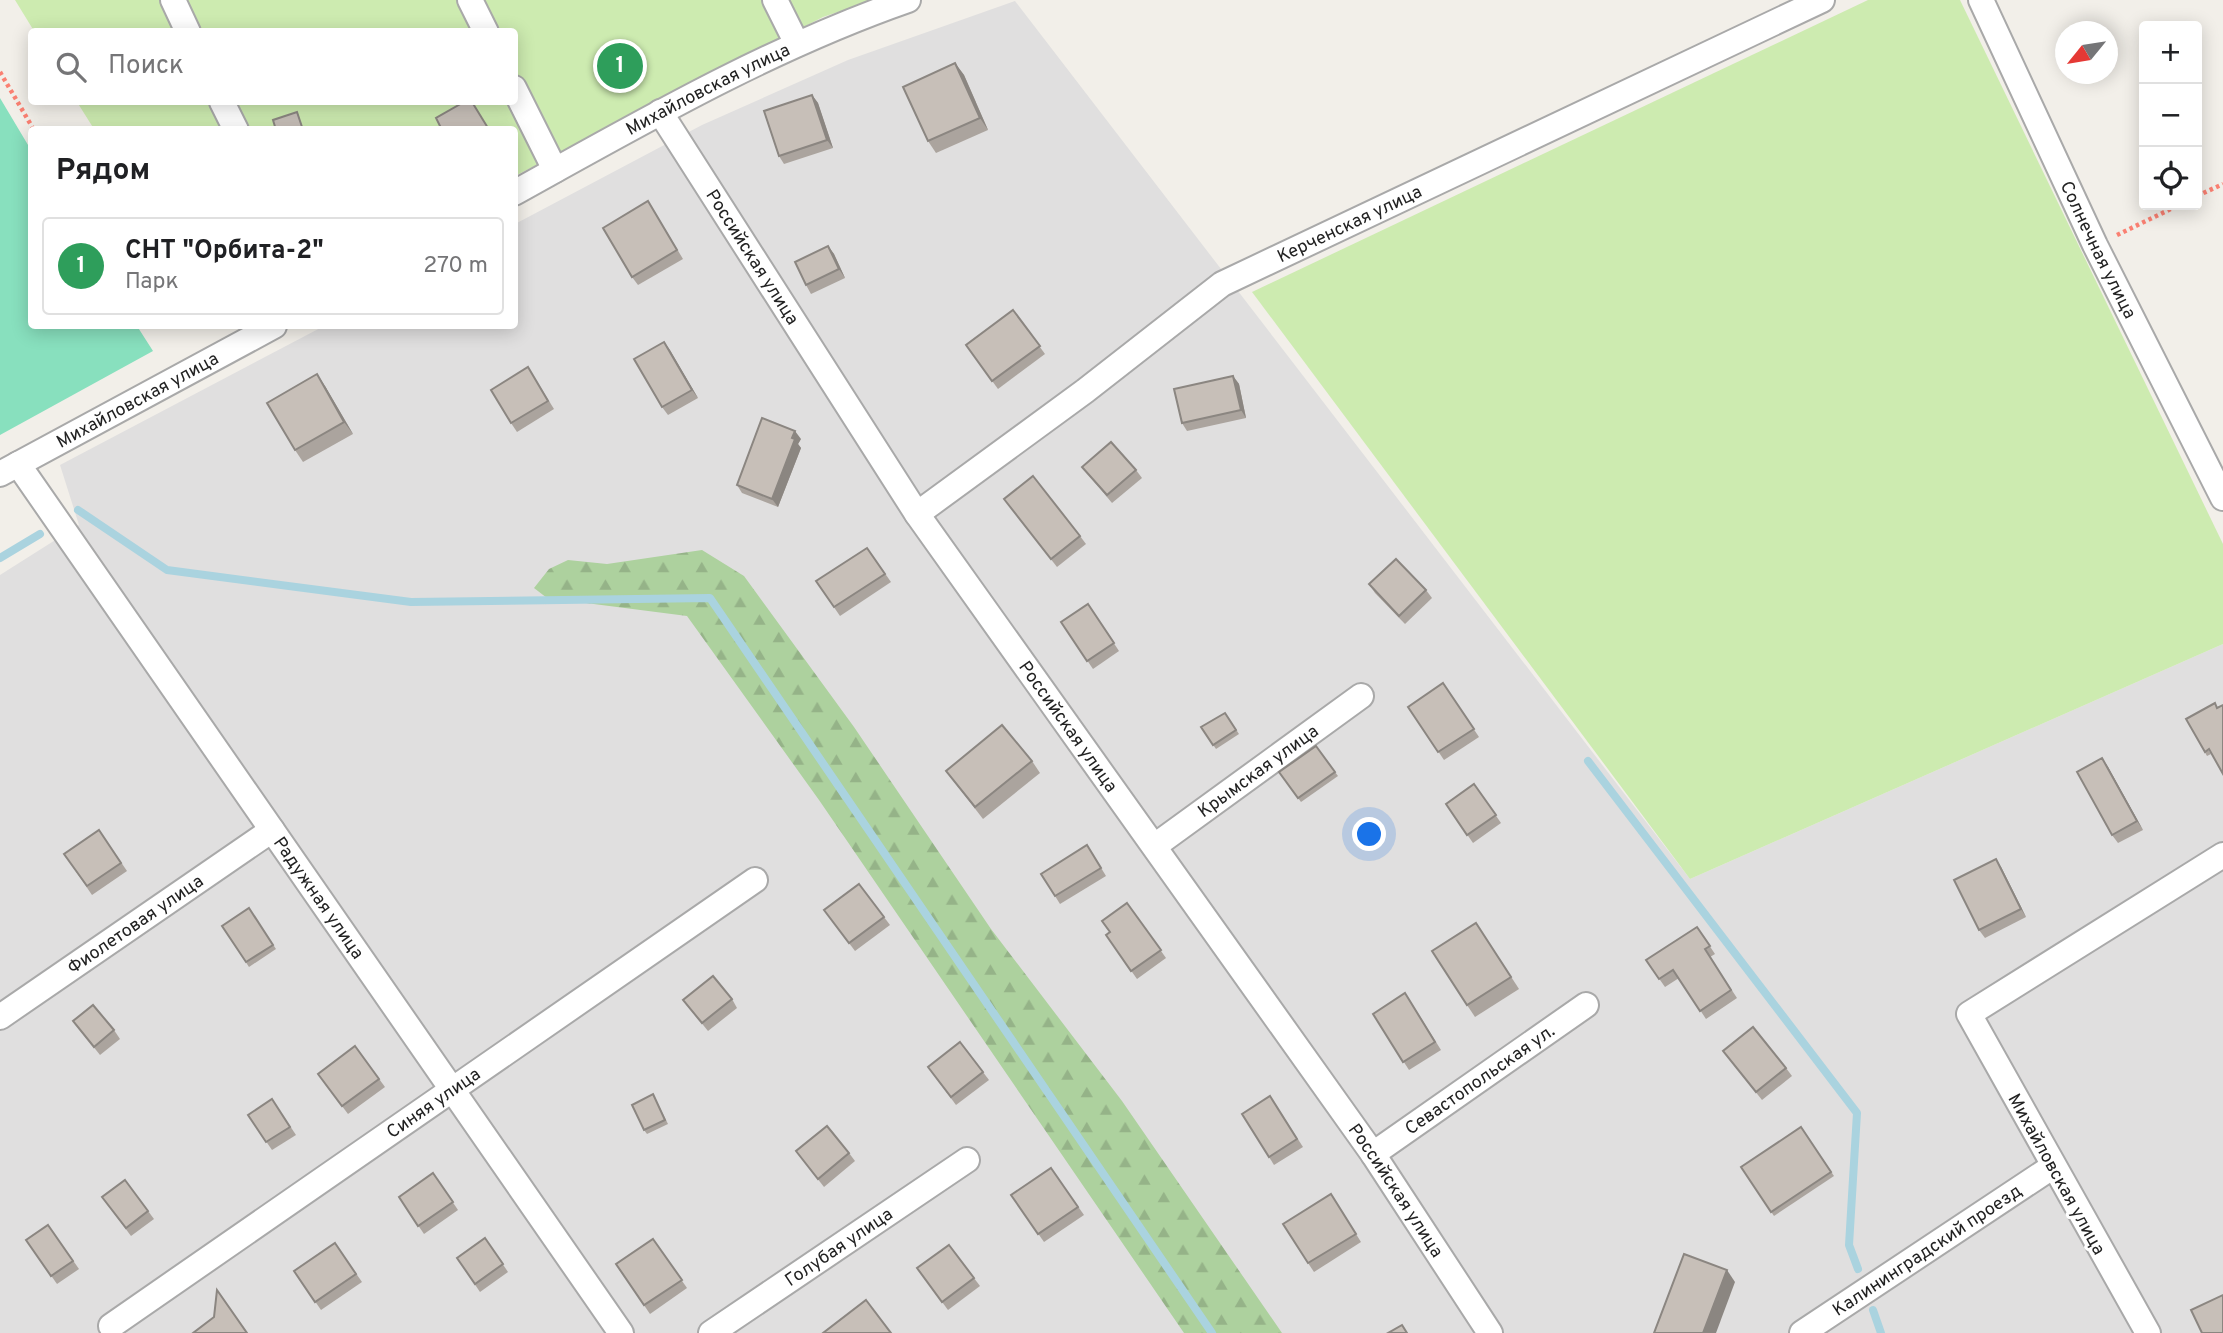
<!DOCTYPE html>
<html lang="ru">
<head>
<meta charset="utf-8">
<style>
  :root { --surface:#fff; --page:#f2f2f2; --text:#202124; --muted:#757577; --line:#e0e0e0; --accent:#b45309 }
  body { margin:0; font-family:Overpass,sans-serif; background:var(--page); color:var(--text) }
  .controls { position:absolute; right:21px; top:21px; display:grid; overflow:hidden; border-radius:7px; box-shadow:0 4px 18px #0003 }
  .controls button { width:63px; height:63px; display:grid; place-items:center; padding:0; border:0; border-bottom:2px solid var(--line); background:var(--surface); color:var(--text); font:35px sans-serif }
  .compass { position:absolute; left:2055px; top:21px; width:63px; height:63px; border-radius:50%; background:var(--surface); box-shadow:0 4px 18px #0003; rotate:240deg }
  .you { position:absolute; left:1370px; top:835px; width:24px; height:24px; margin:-18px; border:5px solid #fff; border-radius:50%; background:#1a73e8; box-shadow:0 0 0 10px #1a73e833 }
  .badge { display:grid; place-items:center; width:46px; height:46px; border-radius:50%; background:var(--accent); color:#fff; font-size:23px; font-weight:700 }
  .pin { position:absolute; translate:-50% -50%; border:4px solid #fff; box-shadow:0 2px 7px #0006 }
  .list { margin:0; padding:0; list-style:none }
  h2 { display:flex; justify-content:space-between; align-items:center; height:91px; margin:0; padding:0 28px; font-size:30px }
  h2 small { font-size:23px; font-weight:400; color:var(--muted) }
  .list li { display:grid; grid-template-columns:46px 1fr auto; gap:21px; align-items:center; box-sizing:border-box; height:98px; margin:0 14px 14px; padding:0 14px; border:2px solid var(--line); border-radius:7px }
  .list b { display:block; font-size:26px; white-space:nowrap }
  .list p { margin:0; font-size:23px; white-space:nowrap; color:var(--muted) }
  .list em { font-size:23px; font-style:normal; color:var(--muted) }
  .icon { flex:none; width:38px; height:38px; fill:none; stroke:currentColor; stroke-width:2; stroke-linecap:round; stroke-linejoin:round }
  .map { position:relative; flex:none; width:2223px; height:1333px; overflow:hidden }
  .search { position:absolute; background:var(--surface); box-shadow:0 4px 18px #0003; left:28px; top:28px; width:490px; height:77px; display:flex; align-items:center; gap:18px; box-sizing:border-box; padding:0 24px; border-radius:7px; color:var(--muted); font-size:26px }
  .panel { position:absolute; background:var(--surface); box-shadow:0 4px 18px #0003; left:28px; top:126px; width:490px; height:203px; border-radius:7px }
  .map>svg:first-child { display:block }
  .residential { fill:#e0dfdf }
  .grass { fill:#cdebb0 }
  .forest { fill:url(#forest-firs) }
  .pitch { fill:#88e0be }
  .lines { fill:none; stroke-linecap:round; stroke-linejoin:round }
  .stream { stroke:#aad3df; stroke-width:8 }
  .minor-casing { stroke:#a9a9a9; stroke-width:28 }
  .path { stroke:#fa8072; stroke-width:4.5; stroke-dasharray:3.5 3.5; stroke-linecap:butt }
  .minor { stroke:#fff; stroke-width:24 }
  .wall { fill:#aba49e }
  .shaded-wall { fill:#8b8681 }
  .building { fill:#c7bfb8; stroke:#8b8681; stroke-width:2 }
  .labels { text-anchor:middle; stroke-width:6; stroke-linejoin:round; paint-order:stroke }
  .street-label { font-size:18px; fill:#222; stroke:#fff }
</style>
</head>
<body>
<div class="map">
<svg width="2223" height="1333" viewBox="0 0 2223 1333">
  <defs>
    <pattern id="forest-firs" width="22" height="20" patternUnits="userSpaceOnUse" patternTransform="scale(1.75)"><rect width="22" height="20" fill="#add19e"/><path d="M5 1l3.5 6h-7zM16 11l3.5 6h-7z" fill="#95b388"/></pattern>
  </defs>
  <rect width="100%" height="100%" fill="#f2efe9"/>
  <polygon class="residential" points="1015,1 1690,879 2223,644 2223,1333 0,1333 0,575 79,525 60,465 324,326 514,326 515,224 702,125 848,60"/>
  <g class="grass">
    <polygon points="15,0 874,0 823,17 515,176 514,130 94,129 77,102 514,102 514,32 34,31"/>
    <polygon points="1868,0 1960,0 2223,544 2223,644 1690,879 1252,292"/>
  </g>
  <polygon class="forest" points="702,550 744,576 854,727 991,929 1122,1101 1282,1333 1184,1333 819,800 687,616 547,598 534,588 549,569 568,560 607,564"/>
  <polygon class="pitch" points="0,98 31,150 32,326 137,326 153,351 0,435"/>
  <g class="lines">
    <g class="stream">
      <polyline points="78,510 167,570 411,602 710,598 1212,1333"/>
      <polyline points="0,558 40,534"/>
      <polyline points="1588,761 1857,1113 1849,1245 1858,1269"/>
      <polyline points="1873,1310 1881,1333"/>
    </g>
    <defs>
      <g id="minor">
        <polyline points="173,0 188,32"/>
        <polyline points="470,0 486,32"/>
        <polyline points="775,0 797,44"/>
        <path id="s1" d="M1981 0 2095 245 2223 498"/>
        <polyline points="514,88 555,170"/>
        <polyline points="222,102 236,130"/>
        <path id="s2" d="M660 112 917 514 1373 1154 1490 1333"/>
        <path id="s3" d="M514 193C642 122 770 48 908 0"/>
        <path id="s4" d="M18 464 621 1333"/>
        <path id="s5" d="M0 474 274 326"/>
        <path id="s6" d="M917 514 1085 391 1222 284 1822 0"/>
        <path id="s7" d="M1156 845 1361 696"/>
        <path id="s8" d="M0 1017 272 830"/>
        <path id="s9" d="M1373 1154 1586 1005"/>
        <path id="s10" d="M111 1326 755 880"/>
        <path id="s11" d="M711 1333 967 1160"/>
        <path id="s12" d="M1802 1333 2052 1167"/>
        <polyline points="2148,1333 1969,1014 2223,855"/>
      </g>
    </defs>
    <use href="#minor" class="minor-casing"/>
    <g class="path">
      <polyline points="0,72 34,130"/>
      <polyline points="2197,196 2223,184"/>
      <polyline points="2117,235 2179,205"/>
    </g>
    <use href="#minor" class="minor"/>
  </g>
  <g class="wall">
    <polygon points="955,63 964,75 988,130 936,153 928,141"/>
    <polygon points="812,95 818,103 833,148 784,164 779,156"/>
    <polygon points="653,209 683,259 638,285 632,277"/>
    <polygon points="828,246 834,254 845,278 811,294 806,285"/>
    <polygon points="1013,310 1045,354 998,389 966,345"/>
    <polygon points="664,342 698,398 668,415 662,407"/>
    <polygon points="528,367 554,409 517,432 511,423"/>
    <polygon points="1233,376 1239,384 1246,418 1187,431 1182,423"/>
    <polygon points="325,386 353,434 303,462 295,450"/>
    <polygon points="801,439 798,444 801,448 778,507 742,493 737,485"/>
    <polygon points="1082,467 1136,470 1142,478 1112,503"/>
    <polygon points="1004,499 1080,536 1086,544 1057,567"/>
    <polygon points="867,548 891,582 840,616 816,581"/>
    <polygon points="1369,584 1426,590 1432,598 1405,624 1375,593"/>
    <polygon points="1088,604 1119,651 1093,669 1061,622"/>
    <polygon points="1443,683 1479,737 1444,760 1408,707"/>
    <polygon points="1225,713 1239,734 1216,749 1201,727"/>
    <polygon points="2186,719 2211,754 2207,756"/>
    <polygon points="1316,746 1338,776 1301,802 1279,772"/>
    <polygon points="2102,758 2108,767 2143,830 2118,843 2112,835"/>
    <polygon points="1032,761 1040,773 983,819 946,771"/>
    <polygon points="1474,784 1501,823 1473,843 1446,804"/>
    <polygon points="99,830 127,871 92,895 64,854"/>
    <polygon points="1092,853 1106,876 1060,904 1055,896"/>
    <polygon points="2001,867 2026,917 1985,938 1979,930"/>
    <polygon points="859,884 890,925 855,951 824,910"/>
    <polygon points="1127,903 1166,958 1137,979 1106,935 1110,932"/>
    <polygon points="249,908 276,949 249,967 222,926"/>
    <polygon points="1697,927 1715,954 1710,957 1737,998 1706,1019 1679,978 1665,987 1646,960"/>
    <polygon points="1484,935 1519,989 1475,1017 1467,1005"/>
    <polygon points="732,999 737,1008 708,1031 683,1000"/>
    <polygon points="1411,1002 1441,1050 1409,1070 1373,1014"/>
    <polygon points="73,1021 114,1030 120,1039 100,1055"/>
    <polygon points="960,1042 989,1080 956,1105 928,1067"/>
    <polygon points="355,1046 385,1087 348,1114 318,1074"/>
    <polygon points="1723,1051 1786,1068 1792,1076 1762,1100"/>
    <polygon points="653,1094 668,1124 647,1134 644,1130"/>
    <polygon points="1270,1096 1303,1147 1274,1165 1269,1157"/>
    <polygon points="272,1099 296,1135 272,1150 248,1115"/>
    <polygon points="1801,1127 1834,1176 1774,1216 1741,1167"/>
    <polygon points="796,1151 849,1153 855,1161 824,1187"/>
    <polygon points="1051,1168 1084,1215 1044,1242 1011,1195"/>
    <polygon points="433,1173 458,1210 424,1234 399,1197"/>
    <polygon points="125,1180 154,1219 131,1236 102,1197"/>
    <polygon points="1331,1194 1361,1242 1314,1272 1308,1263"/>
    <polygon points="48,1225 79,1269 57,1284 26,1240"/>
    <polygon points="485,1238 508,1272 480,1292 457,1258"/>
    <polygon points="653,1239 687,1288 650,1314 616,1264"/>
    <polygon points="335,1243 362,1282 321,1310 294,1271"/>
    <polygon points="949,1245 980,1286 948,1310 917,1268"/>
  </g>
  <g class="shaded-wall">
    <polygon points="955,63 964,75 988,130 980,118"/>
    <polygon points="812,95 818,103 833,148 827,140"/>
    <polygon points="828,246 834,254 845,278 839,269"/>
    <polygon points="664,342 670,350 698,398 692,390"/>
    <polygon points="317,374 325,386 353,434 344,422"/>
    <polygon points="1233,376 1239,384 1246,418 1241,410"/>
    <polygon points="795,431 801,439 798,444 801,448 778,507 772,499"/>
    <polygon points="2102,758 2108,767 2143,830 2137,821"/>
    <polygon points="1996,859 2001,867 2026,917 2021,909"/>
    <polygon points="1727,1270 1735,1282 1716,1333 1703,1333"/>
  </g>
  <g class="building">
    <polygon points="955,63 980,118 928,141 903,87"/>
    <polygon points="812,95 827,140 779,156 764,111"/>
    <polygon points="464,102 472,102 488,128 484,130 442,130 436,118"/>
    <polygon points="297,112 303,130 276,130 273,120"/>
    <polygon points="648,201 677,250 632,277 603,228"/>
    <polygon points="828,246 839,269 806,285 795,262"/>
    <polygon points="1013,310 1040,346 992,381 966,345"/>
    <polygon points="664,342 692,390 662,407 634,359"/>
    <polygon points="528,367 548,401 511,423 491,390"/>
    <polygon points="317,374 344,422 295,450 267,403"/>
    <polygon points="1233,376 1241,410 1182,423 1174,389"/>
    <polygon points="762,418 795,431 792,438 795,439 772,499 737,485"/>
    <polygon points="1111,442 1136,470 1107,495 1082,467"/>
    <polygon points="1033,476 1080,536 1051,559 1004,499"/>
    <polygon points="867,548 885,574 834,607 816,581"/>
    <polygon points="1396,559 1426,590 1399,616 1369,584"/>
    <polygon points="1088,604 1114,643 1087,661 1061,622"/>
    <polygon points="1443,683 1474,729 1438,752 1408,707"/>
    <polygon points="2215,703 2217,708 2223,705 2223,774 2209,749 2205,752 2186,719"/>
    <polygon points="1225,713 1236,730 1213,745 1201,727"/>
    <polygon points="1002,725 1032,761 975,807 946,771"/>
    <polygon points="1316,746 1335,772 1298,798 1279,772"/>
    <polygon points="2102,758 2137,821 2112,835 2077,772"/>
    <polygon points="1474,784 1496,815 1467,835 1446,804"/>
    <polygon points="99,830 121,863 87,886 64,854"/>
    <polygon points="1087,845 1101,868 1055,896 1041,874"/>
    <polygon points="1996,859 2021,909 1979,930 1954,880"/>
    <polygon points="859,884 884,917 849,943 824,910"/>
    <polygon points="1127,903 1161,950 1131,971 1106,935 1110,932 1102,921"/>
    <polygon points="249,908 273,945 246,962 222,926"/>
    <polygon points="1476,923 1511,977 1467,1005 1432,951"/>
    <polygon points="1697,927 1710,946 1705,949 1731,990 1700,1011 1673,970 1659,979 1646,960"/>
    <polygon points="713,976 732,999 702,1023 683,1000"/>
    <polygon points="1405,993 1435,1042 1403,1062 1373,1014"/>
    <polygon points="93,1005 114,1030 94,1047 73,1021"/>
    <polygon points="1753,1027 1786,1068 1756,1092 1723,1051"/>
    <polygon points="960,1042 983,1072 951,1097 928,1067"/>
    <polygon points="355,1046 379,1079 342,1106 318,1074"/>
    <polygon points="653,1094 665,1120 644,1130 632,1105"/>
    <polygon points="1270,1096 1297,1139 1269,1157 1242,1114"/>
    <polygon points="272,1099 290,1127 266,1142 248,1115"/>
    <polygon points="827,1126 849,1153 818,1179 796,1151"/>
    <polygon points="1801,1127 1831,1172 1771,1212 1741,1167"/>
    <polygon points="1051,1168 1078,1207 1038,1234 1011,1195"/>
    <polygon points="433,1173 453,1202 418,1226 399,1197"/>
    <polygon points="125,1180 148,1211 126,1228 102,1197"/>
    <polygon points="1331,1194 1356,1234 1308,1263 1283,1224"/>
    <polygon points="48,1225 73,1261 51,1276 26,1240"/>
    <polygon points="485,1238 503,1264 475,1284 457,1258"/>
    <polygon points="653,1239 682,1280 644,1305 616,1264"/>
    <polygon points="335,1243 356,1274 315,1302 294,1271"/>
    <polygon points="949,1245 974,1278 942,1302 917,1268"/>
    <polygon points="1684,1254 1727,1270 1703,1333 1654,1333"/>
    <polygon points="217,1290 247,1333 193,1333 214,1317"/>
    <polygon points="2223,1295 2223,1333 2202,1333 2191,1310"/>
    <polygon points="866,1300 891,1333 823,1333"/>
    <polygon points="1402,1325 1407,1333 1388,1333"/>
  </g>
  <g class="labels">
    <g class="street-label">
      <text dy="6" stroke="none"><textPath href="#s3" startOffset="220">Михайловская улица</textPath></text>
      <text dy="6" stroke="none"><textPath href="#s6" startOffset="523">Керченская улица</textPath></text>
      <text dy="6" stroke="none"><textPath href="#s1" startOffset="276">Солнечная улица</textPath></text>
      <text dy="6" stroke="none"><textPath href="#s2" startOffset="172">Российская улица</textPath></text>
      <text dy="6" stroke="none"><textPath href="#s5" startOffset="156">Михайловская улица</textPath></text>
      <text dy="6" stroke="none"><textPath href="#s2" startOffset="738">Российская улица</textPath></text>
      <text dy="6" stroke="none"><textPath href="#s7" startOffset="126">Крымская улица</textPath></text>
      <text dy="6" stroke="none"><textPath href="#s4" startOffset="528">Радужная улица</textPath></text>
      <text dy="6" stroke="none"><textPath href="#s8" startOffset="164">Фиолетовая улица</textPath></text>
      <text dy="6" stroke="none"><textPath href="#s9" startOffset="130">Севастопольская ул.</textPath></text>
      <text dy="6" stroke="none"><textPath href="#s10" startOffset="392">Синяя улица</textPath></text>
      <text transform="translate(2057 1174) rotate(61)" y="6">Михайловская улица</text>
      <text dy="6" stroke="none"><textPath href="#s2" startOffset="1306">Российская улица</textPath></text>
      <text dy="6" stroke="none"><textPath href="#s11" startOffset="154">Голубая улица</textPath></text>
      <text dy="6" stroke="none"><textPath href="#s12" startOffset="150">Калининградский проезд</textPath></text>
    </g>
  </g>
</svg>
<div class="controls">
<button>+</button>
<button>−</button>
<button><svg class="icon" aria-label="locate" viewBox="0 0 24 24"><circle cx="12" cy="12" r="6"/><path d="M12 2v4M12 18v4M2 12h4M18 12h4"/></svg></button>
</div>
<svg class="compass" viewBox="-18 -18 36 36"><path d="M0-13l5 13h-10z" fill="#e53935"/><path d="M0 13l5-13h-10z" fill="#757577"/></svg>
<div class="you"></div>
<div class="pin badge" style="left:620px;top:66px;background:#2e9e5b">1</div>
<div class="search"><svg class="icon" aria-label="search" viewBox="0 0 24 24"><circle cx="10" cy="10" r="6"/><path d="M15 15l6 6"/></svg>Поиск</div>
<section class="panel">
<h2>Рядом<small></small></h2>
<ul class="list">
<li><span class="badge" style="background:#2e9e5b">1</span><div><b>СНТ &quot;Орбита-2&quot;</b><p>Парк</p></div><em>270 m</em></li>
</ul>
</section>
</div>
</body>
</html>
